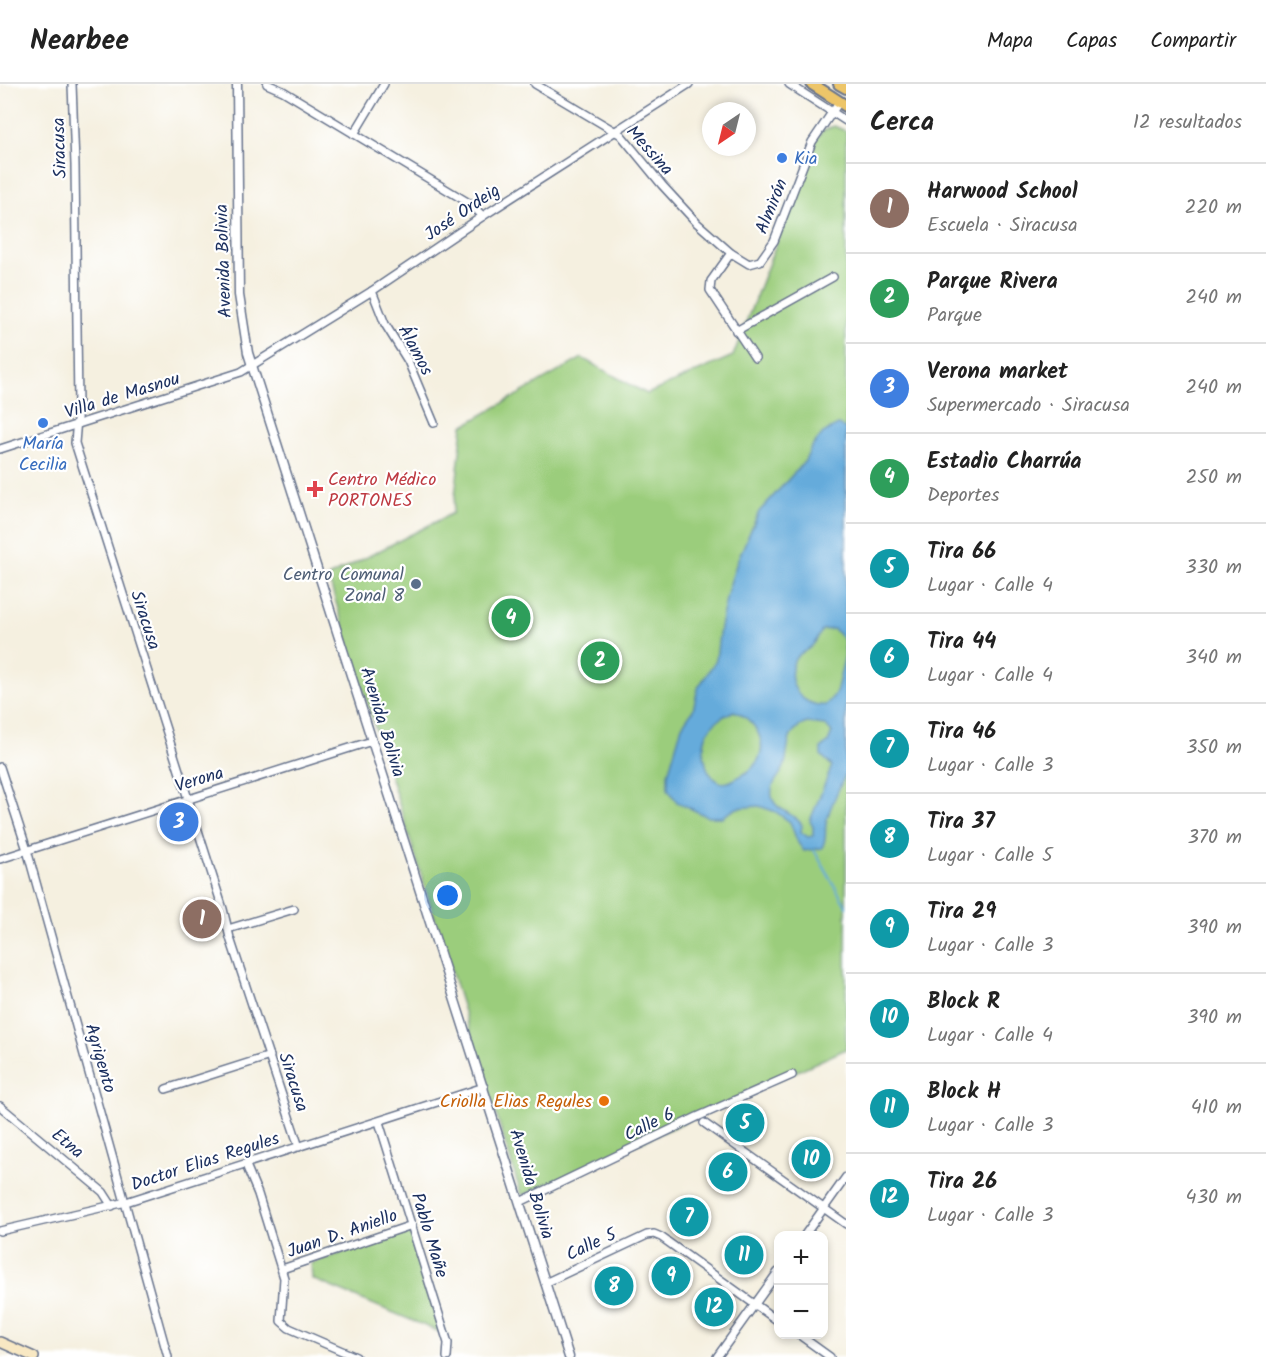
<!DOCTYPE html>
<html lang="es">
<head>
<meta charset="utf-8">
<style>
  :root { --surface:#fff; --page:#f2f2f2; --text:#222; --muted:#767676; --line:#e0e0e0; --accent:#b5179e }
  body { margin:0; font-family:Kalam,sans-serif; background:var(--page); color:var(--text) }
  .controls { position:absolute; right:18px; bottom:18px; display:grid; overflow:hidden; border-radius:12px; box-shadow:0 3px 9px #0003 }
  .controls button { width:54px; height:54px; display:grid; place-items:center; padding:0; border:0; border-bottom:2px solid var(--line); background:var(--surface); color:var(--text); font:30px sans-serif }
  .compass { position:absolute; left:702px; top:18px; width:54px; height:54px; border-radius:50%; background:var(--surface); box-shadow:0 3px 9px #0003; rotate:215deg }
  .you { position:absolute; left:448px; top:812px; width:21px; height:21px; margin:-15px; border:4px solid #fff; border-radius:50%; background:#1a73e8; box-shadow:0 0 0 9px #1a73e833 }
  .badge { display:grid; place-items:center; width:39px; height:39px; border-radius:50%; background:var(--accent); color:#fff; font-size:20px; font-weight:700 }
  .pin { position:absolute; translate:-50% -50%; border:3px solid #fff; box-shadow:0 2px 6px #0006 }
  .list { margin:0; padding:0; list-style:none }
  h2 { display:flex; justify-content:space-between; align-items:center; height:78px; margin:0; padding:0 24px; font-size:26px }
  h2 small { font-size:20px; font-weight:400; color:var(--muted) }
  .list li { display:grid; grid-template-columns:39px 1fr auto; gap:18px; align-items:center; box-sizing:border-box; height:90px; padding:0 24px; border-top:2px solid var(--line) }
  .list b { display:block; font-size:22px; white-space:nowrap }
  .list p { margin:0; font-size:20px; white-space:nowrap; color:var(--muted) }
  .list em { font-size:20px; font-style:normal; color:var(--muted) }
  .map { position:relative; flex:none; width:846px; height:1273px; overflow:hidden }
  header { display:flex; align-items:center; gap:36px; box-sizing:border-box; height:84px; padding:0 30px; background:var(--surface); border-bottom:2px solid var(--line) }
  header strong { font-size:28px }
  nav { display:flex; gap:33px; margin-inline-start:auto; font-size:21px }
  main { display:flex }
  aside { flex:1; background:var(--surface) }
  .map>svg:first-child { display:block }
  .green { fill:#9bcd7c; stroke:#5b7e6d; stroke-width:1.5 }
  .water { fill:#65abdb; stroke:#406d9c; stroke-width:1.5; fill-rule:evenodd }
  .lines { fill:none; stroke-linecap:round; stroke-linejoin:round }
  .stream { stroke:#65abdb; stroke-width:2 }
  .minor-casing { stroke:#67738c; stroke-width:10 }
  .tertiary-casing { stroke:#67738c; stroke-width:11 }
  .secondary-casing { stroke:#67738c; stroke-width:12 }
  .primary-casing { stroke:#67738c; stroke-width:14 }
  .minor { stroke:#fff; stroke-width:7 }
  .tertiary { stroke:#fff; stroke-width:8 }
  .secondary { stroke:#f8e8c3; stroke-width:9 }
  .primary { stroke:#edc569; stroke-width:10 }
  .shop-dot { fill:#3f7fe0; stroke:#fff; stroke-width:2 }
  .health-dot { fill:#e0444e; stroke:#fff; stroke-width:2 }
  .service-dot { fill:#5c6f8a; stroke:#fff; stroke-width:2 }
  .food-dot { fill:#e8710a; stroke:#fff; stroke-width:2 }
  .labels { text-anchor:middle; stroke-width:4.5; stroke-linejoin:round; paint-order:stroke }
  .street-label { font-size:18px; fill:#1b2f5e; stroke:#fff }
  .shop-label { font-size:18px; fill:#366cbe; stroke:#fff; text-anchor:start }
  .health-label { font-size:18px; fill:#be3a42; stroke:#fff; text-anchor:start }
  .service-label { font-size:18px; fill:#4e5e75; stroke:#fff; text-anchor:end }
  .food-label { font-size:18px; fill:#c56008; stroke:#fff; text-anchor:end }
</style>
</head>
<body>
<header>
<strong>Nearbee</strong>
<nav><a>Mapa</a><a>Capas</a><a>Compartir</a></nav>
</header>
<main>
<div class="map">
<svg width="846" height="1273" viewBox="0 0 846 1273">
  <rect width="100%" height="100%" fill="#fff"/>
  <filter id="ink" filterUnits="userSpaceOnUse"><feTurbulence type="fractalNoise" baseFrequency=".0167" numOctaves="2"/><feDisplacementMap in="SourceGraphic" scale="12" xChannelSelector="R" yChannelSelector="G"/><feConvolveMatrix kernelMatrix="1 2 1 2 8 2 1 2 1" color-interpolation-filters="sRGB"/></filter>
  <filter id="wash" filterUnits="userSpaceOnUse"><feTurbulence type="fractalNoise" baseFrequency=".008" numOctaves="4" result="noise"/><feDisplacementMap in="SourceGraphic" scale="24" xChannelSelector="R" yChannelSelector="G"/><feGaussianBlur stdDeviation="1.35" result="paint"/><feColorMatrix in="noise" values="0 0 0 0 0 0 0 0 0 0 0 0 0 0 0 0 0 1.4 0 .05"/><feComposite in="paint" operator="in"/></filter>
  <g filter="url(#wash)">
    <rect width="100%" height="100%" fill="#f5f0e0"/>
    <g class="green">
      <polygon points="834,42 846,47 846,965 524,1111 521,1110 328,493 453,429 463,342 582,274 647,310 733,272 817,54 822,47"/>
      <polygon points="406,1148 412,1153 442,1249 312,1195 311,1179"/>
    </g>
    <path class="water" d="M838 341 846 345V688C840 705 829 722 826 740 824 751 828 752 822 764L804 767 798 759 790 738 776 728 759 722 737 724 722 733H708L677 718 668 705V690L682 642 693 626 698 604 716 576 720 543 728 506 738 475 759 428 805 377 811 364 823 349ZM834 545 844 556 845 571 836 609 826 621C802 623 785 601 794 577 797 570 803 569 808 565 815 561 819 552 822 546ZM734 627C757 636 773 665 751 685 747 689 740 692 735 695 730 698 724 701 718 697 703 689 700 660 709 646 714 637 724 632 734 627ZM807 639 825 641 832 648 828 659 821 664V671L832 682 810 737 813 743V752L808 753 801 748 802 741C795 729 775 727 772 713 769 700 780 693 784 683 788 672 786 660 792 650 795 644 801 641 807 639Z"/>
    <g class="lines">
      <polyline class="stream" points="814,766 846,822"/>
    </g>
  </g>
  <g filter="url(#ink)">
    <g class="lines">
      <defs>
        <g id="minor">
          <polyline points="72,0 75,81 78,323 75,359 223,825 230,854 299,1063"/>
          <polyline points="267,0 283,7 469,119 483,132"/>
          <polyline points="535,0 621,51 662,101 697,139 731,169 749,180 760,177 774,157 812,58 839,18"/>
          <polyline points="789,0 846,37"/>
          <polyline points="354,50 384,0"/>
          <polyline points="731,169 711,197 710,206 755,274"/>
          <polyline points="372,207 385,240 408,277 434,339"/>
          <polyline points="736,247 833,193"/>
          <polyline points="0,365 241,288 372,207 483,132 689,0"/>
          <polyline points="0,683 27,766 168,1273"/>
          <polyline points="0,775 372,657"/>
          <polyline points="228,845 294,825"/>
          <polyline points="166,1005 270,972"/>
          <polyline points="0,1022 103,1108 112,1122"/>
          <polyline points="379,1038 448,1259 447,1273"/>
          <polyline points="704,1039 846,1140"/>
          <polyline points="246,1081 258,1110 284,1194 281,1237 289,1244 356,1273"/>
          <polyline points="520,1118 697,1033 792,991"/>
          <polyline points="0,1147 126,1118 484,1003"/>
          <polyline points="804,1152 846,1093"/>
          <polyline points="282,1185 412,1141"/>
          <polyline points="545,1199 647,1151 654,1150 661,1153 778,1237"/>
          <polyline points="798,1250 830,1273"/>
          <polyline points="717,1273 778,1188"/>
        </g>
        <polyline id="tertiary" points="237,0 239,211 248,269 569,1273"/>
        <polyline id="secondary" points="0,1258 34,1273"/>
        <g id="primary">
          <polyline points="812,0 846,22"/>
          <polyline points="839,0 846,4"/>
        </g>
      </defs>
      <use href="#minor" class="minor-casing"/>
      <use href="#tertiary" class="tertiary-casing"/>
      <use href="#secondary" class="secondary-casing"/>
      <use href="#primary" class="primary-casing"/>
      <use href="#minor" class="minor"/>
      <use href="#tertiary" class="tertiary"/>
      <use href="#secondary" class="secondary"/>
      <use href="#primary" class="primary"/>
    </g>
  </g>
  <g class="shop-dot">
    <circle cx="782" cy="74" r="6"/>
    <circle cx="43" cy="339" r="6"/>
  </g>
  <path class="health-dot" d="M312 396h6v6h6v6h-6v6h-6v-6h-6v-6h6z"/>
  <circle class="service-dot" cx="416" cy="500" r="6"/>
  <circle class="food-dot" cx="604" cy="1017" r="6"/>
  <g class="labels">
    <g class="street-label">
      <text transform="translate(59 64) rotate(-92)" y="6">Siracusa</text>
      <text transform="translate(650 66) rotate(48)" y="6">Messina</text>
      <text transform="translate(771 122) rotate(-68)" y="6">Almirón</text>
      <text transform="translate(462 128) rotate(-34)" y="6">José Ordeig</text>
      <text transform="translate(223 177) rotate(-92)" y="6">Avenida Bolivia</text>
      <text transform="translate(416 266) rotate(62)" y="6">Álamos</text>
      <text transform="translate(122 311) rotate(-17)" y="6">Villa de Masnou</text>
      <text transform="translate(146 536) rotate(72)" y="6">Siracusa</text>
      <text transform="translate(383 638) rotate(73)" y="6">Avenida Bolivia</text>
      <text transform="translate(199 695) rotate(-17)" y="6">Verona</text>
      <text transform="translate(101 974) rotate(74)" y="6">Agrigento</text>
      <text transform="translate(294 998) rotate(72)" y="6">Siracusa</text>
      <text transform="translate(649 1040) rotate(-26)" y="6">Calle 6</text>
      <text transform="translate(68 1059) rotate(40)" y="6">Etna</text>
      <text transform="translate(205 1077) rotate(-18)" y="6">Doctor Elias Regules</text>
      <text transform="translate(532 1100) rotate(73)" y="6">Avenida Bolivia</text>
      <text transform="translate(342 1149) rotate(-19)" y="6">Juan D. Aniello</text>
      <text transform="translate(430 1151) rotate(73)" y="6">Pablo Mañe</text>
      <text transform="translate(591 1160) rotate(-25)" y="6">Calle 5</text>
    </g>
    <g class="shop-label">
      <text x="794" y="80">Kia</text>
      <text x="43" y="365" text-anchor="middle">María<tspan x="43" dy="21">Cecilia</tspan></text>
    </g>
    <g class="health-label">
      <text x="328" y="401">Centro Médico<tspan x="328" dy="21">PORTONES</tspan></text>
    </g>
    <g class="service-label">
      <text x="404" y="496">Centro Comunal<tspan x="404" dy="21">Zonal 8</tspan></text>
    </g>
    <g class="food-label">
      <text x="592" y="1023">Criolla Elias Regules</text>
    </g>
  </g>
</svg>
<div class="controls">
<button>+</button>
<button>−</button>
</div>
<svg class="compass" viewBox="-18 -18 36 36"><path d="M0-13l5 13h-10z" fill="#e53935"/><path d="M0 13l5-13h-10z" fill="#767676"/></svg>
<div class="you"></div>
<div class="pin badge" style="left:202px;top:835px;background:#8d6e63">1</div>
<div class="pin badge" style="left:600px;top:577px;background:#2e9e5b">2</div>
<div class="pin badge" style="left:179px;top:738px;background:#3f7fe0">3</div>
<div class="pin badge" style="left:511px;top:534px;background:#2e9e5b">4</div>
<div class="pin badge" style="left:745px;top:1039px;background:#0f9aa8">5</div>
<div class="pin badge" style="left:728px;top:1088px;background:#0f9aa8">6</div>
<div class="pin badge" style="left:689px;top:1133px;background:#0f9aa8">7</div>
<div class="pin badge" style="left:614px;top:1202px;background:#0f9aa8">8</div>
<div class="pin badge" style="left:671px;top:1192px;background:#0f9aa8">9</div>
<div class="pin badge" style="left:811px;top:1075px;background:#0f9aa8">10</div>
<div class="pin badge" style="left:744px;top:1171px;background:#0f9aa8">11</div>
<div class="pin badge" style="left:714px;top:1223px;background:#0f9aa8">12</div>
</div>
<aside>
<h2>Cerca<small>12 resultados</small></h2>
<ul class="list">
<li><span class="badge" style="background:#8d6e63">1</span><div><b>Harwood School</b><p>Escuela · Siracusa</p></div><em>220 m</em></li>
<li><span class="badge" style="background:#2e9e5b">2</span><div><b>Parque Rivera</b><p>Parque</p></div><em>240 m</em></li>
<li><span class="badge" style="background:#3f7fe0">3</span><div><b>Verona market</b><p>Supermercado · Siracusa</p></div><em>240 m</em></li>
<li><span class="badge" style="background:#2e9e5b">4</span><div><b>Estadio Charrúa</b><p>Deportes</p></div><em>250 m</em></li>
<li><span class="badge" style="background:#0f9aa8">5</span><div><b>Tira 66</b><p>Lugar · Calle 4</p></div><em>330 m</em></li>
<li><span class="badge" style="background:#0f9aa8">6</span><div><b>Tira 44</b><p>Lugar · Calle 4</p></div><em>340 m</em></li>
<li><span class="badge" style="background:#0f9aa8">7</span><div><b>Tira 46</b><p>Lugar · Calle 3</p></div><em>350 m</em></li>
<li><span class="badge" style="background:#0f9aa8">8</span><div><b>Tira 37</b><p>Lugar · Calle 5</p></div><em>370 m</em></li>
<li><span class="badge" style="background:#0f9aa8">9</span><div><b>Tira 29</b><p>Lugar · Calle 3</p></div><em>390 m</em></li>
<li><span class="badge" style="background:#0f9aa8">10</span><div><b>Block R</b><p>Lugar · Calle 4</p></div><em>390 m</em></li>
<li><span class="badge" style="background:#0f9aa8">11</span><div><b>Block H</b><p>Lugar · Calle 3</p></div><em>410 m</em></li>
<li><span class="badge" style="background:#0f9aa8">12</span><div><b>Tira 26</b><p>Lugar · Calle 3</p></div><em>430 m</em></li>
</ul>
</aside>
</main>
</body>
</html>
